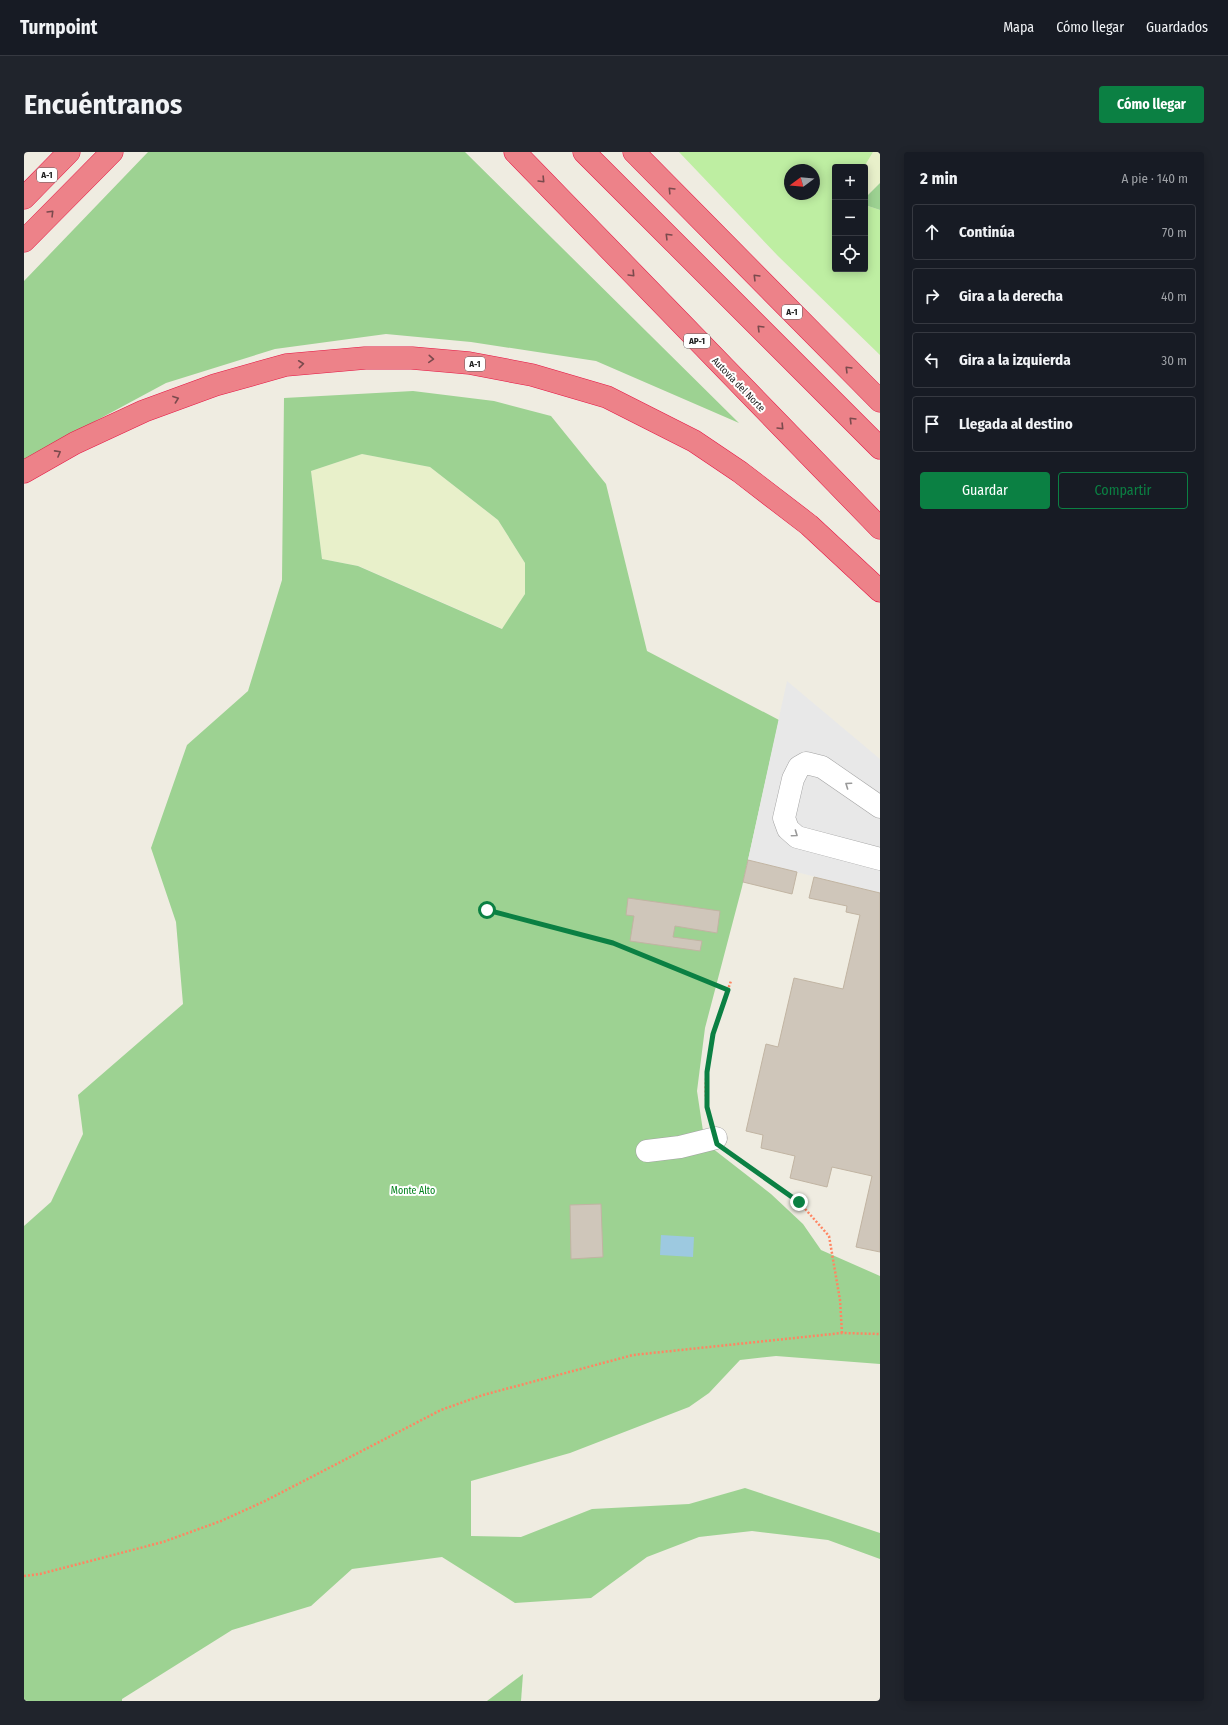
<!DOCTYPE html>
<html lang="es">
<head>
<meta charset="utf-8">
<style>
  :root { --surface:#171b24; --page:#20242c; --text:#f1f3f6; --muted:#9ea1a6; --line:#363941; --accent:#0b8043 }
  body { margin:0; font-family:"Fira Sans Condensed",sans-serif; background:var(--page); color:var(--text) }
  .controls { position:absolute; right:12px; top:12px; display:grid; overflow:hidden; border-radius:4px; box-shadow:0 2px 10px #0003 }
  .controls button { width:36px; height:36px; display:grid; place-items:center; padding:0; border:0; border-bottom:1px solid var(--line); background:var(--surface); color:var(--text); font:20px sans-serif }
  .compass { position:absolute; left:760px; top:12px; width:36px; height:36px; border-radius:50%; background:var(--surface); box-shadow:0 2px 10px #0003; rotate:254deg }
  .stop { position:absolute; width:12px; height:12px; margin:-9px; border:3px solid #0b8043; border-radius:50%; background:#fff }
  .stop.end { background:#0b8043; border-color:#fff; box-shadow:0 1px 4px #0008 }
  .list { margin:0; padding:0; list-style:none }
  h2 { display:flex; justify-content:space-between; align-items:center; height:52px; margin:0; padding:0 16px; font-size:17px }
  h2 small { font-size:13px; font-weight:400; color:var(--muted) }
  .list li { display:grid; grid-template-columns:26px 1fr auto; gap:12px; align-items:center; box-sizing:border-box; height:56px; margin:0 8px 8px; padding:0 8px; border:1px solid var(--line); border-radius:4px }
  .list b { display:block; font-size:15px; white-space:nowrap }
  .list em { font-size:13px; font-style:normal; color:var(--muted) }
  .actions { display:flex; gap:8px; padding:12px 16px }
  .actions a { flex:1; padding:9px 0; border:1px solid var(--accent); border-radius:4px; text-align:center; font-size:14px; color:var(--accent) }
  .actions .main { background:var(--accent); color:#fff }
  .icon { flex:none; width:22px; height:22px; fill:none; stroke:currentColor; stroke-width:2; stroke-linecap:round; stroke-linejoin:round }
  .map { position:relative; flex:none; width:856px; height:1549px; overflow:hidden; border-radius:4px }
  header { display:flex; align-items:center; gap:24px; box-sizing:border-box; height:56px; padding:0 20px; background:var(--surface); border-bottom:1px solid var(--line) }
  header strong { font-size:19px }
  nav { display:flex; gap:22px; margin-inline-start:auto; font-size:14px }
  .intro { display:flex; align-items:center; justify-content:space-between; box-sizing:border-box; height:96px; padding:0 24px }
  h1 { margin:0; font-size:28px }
  .button { padding:10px 18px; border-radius:4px; background:var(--accent); color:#fff; font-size:14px; font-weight:700 }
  main { display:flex; gap:24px; padding:0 24px }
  aside { flex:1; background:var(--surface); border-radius:4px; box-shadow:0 2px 10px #0003 }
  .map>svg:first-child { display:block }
  .farmland { fill:#e8f0ca }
  .grass { fill:#beeea2; fill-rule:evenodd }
  .forest { fill:#9dd292; fill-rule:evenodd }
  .parking { fill:#e8e8e8 }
  .water { fill:#9dc9e0 }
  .building { fill:#cfc6ba; stroke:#c1b4a2 }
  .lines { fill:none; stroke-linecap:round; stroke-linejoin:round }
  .minor-casing { stroke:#a3a3a3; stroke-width:23 }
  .highway-casing { stroke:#e51644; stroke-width:23 }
  .path { stroke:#ff8562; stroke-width:2.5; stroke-dasharray:2 2; stroke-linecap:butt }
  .minor { stroke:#fff; stroke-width:22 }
  .highway { stroke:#ed8289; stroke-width:22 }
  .oneway { stroke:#7a4a4d }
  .oneway2 { stroke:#999 }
  .route { stroke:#0b8043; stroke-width:5 }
  .labels { text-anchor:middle; stroke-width:4; stroke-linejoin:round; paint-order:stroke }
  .shield { fill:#fff; stroke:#606060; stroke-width:1 }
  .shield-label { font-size:9px; font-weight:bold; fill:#1c1c1c }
  .street-label { font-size:10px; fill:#1c1c1c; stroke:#fff }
  .park-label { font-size:10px; fill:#03821c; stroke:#fff }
</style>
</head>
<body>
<header>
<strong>Turnpoint</strong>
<nav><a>Mapa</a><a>Cómo llegar</a><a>Guardados</a></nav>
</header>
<div class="intro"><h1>Encuéntranos</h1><a class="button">Cómo llegar</a></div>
<main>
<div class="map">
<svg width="856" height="1549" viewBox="0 0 856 1549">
  <rect width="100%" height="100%" fill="#efece1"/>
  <g class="farmland">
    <polygon points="849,0 856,0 856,31 841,46 840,15"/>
    <polygon points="338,302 406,315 474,368 501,411 501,442 479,477 335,414 298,407 287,319"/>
  </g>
  <path class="grass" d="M655 0H849L840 15H811V117H841V53L856 58V203L754 104ZM766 18H790V42H766Z"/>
  <g class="forest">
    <polygon points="124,0 441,0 715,271 572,209 447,190 362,182 251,197 142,231 25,294 0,310 0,129"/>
    <polygon points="856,31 856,58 841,53 841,46"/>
    <path d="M389 239 470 249 527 264 582 332 623 499 755 568 718 735 681 876 673 939 679 979 688 996 747 1042 779 1072 797 1098 856 1124V1212L752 1204 716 1208 685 1241 665 1255 546 1301 447 1329V1384L497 1385 568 1357 665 1352 721 1336 856 1381V1407L804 1388 728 1379 675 1385 623 1405 567 1446 491 1451 418 1405 328 1417 287 1454 208 1478 98 1547V1549H0V1074L27 1050 59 982 54 943 159 852 152 770 127 696 163 593 224 539 258 428 260 246ZM338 302 406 315 474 368 501 411V442L478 477 334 414 298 407 287 319Z"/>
    <polygon points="499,1522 497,1549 463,1549"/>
  </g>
  <polygon class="parking" points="763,529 856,607 856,741 724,708"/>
  <polygon class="water" points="637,1083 670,1085 669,1105 636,1103"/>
  <g class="building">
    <polygon points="724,708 773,720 768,742 719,730"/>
    <polygon points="790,725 856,741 856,1100 832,1095 848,1024 808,1015 803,1035 766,1026 771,1004 737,996 739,983 722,979 742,892 754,895 770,826 819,837 836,763 822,760 823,754 785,746"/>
    <polygon points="604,746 696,759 693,781 651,774 649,785 678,789 676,799 606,789 610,764 602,763"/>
    <polygon points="577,1052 579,1105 547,1107 546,1053"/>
  </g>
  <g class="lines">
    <defs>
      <g id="minor">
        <polyline points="856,655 798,615 782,611 775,615 769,627 760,666 764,677 773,685 856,707"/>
        <polyline points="623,999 656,995 692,986"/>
      </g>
      <g id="highway">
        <polyline points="491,0 856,376"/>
        <polyline points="560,0 856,296"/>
        <polyline points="610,0 856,249"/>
        <polyline points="0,46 45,0"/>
        <polyline points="0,89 88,0"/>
        <polyline points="0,320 51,291 120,259 191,233 262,213 341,206 388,206 445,211 508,223 583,245 670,289 716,320 785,373 856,439"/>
      </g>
    </defs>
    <use href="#minor" class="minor-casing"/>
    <use href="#highway" class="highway-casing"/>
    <g class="path">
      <polyline points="463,758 589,791 704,838"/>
      <path d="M685 964C674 924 693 867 707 829"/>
      <polyline points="707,1003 775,1050 805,1084 816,1148 818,1181"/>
      <polyline points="0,1424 16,1422 139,1390 197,1369 241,1349 417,1258 459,1243 609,1203 818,1181 856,1182"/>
    </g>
    <use href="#minor" class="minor"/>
    <use href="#highway" class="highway"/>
  </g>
  <defs><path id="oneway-chevron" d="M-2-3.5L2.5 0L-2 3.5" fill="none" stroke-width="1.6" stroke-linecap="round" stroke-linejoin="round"/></defs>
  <g class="oneway">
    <use href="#oneway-chevron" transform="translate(518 28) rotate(46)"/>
    <use href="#oneway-chevron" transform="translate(647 38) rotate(-134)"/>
    <use href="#oneway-chevron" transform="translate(27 61) rotate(-45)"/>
    <use href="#oneway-chevron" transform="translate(644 84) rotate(-135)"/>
    <use href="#oneway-chevron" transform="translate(608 122) rotate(46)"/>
    <use href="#oneway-chevron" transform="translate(732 125) rotate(-135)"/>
    <use href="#oneway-chevron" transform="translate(736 176) rotate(-135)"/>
    <use href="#oneway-chevron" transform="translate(407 207) rotate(4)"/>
    <use href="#oneway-chevron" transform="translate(277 212) rotate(-6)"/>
    <use href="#oneway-chevron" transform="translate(824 217) rotate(-135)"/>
    <use href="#oneway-chevron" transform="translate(152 247) rotate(-20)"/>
    <use href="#oneway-chevron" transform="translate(828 268) rotate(-135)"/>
    <use href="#oneway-chevron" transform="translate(757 275) rotate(46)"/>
    <use href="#oneway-chevron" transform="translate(34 301) rotate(-29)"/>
  </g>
  <g class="oneway2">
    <use href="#oneway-chevron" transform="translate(824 633) rotate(-145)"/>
    <use href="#oneway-chevron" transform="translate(771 682) rotate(35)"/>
  </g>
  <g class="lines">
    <polyline class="route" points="463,758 589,791 704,838 689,882 683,920 683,955 693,992 775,1050"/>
  </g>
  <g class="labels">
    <g class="shield">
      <rect x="13" y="16" width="20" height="14" rx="3"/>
      <rect x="758" y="153" width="20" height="14" rx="3"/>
      <rect x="660" y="182" width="26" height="14" rx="3"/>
      <rect x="441" y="205" width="20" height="14" rx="3"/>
    </g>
    <g class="shield-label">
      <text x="23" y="26">A-1</text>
      <text x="768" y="163">A-1</text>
      <text x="673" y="192">AP-1</text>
      <text x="451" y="215">A-1</text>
    </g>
    <g class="street-label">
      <text transform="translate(715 232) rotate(46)" y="4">Autovía del Norte</text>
    </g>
    <g class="park-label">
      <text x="389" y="1042">Monte Alto</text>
    </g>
  </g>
</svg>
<div class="controls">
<button>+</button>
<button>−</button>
<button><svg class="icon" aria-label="locate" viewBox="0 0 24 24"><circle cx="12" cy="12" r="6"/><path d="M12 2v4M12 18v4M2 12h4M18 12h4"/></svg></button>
</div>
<svg class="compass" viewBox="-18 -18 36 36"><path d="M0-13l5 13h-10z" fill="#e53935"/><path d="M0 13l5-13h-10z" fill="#9ea1a6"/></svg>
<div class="stop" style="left:463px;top:758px"></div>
<div class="stop end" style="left:775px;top:1050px"></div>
</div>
<aside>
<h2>2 min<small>A pie · 140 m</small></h2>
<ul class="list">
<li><svg class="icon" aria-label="ahead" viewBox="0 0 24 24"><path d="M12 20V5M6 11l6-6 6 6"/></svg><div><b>Continúa</b></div><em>70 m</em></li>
<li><svg class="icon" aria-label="right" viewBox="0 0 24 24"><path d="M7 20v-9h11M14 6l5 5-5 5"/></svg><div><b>Gira a la derecha</b></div><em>40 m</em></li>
<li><svg class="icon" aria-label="left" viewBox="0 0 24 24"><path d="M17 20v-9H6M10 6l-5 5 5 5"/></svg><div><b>Gira a la izquierda</b></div><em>30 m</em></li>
<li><svg class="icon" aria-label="arrive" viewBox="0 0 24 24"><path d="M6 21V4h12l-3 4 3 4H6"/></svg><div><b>Llegada al destino</b></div></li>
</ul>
<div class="actions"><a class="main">Guardar</a><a>Compartir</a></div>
</aside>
</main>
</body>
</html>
